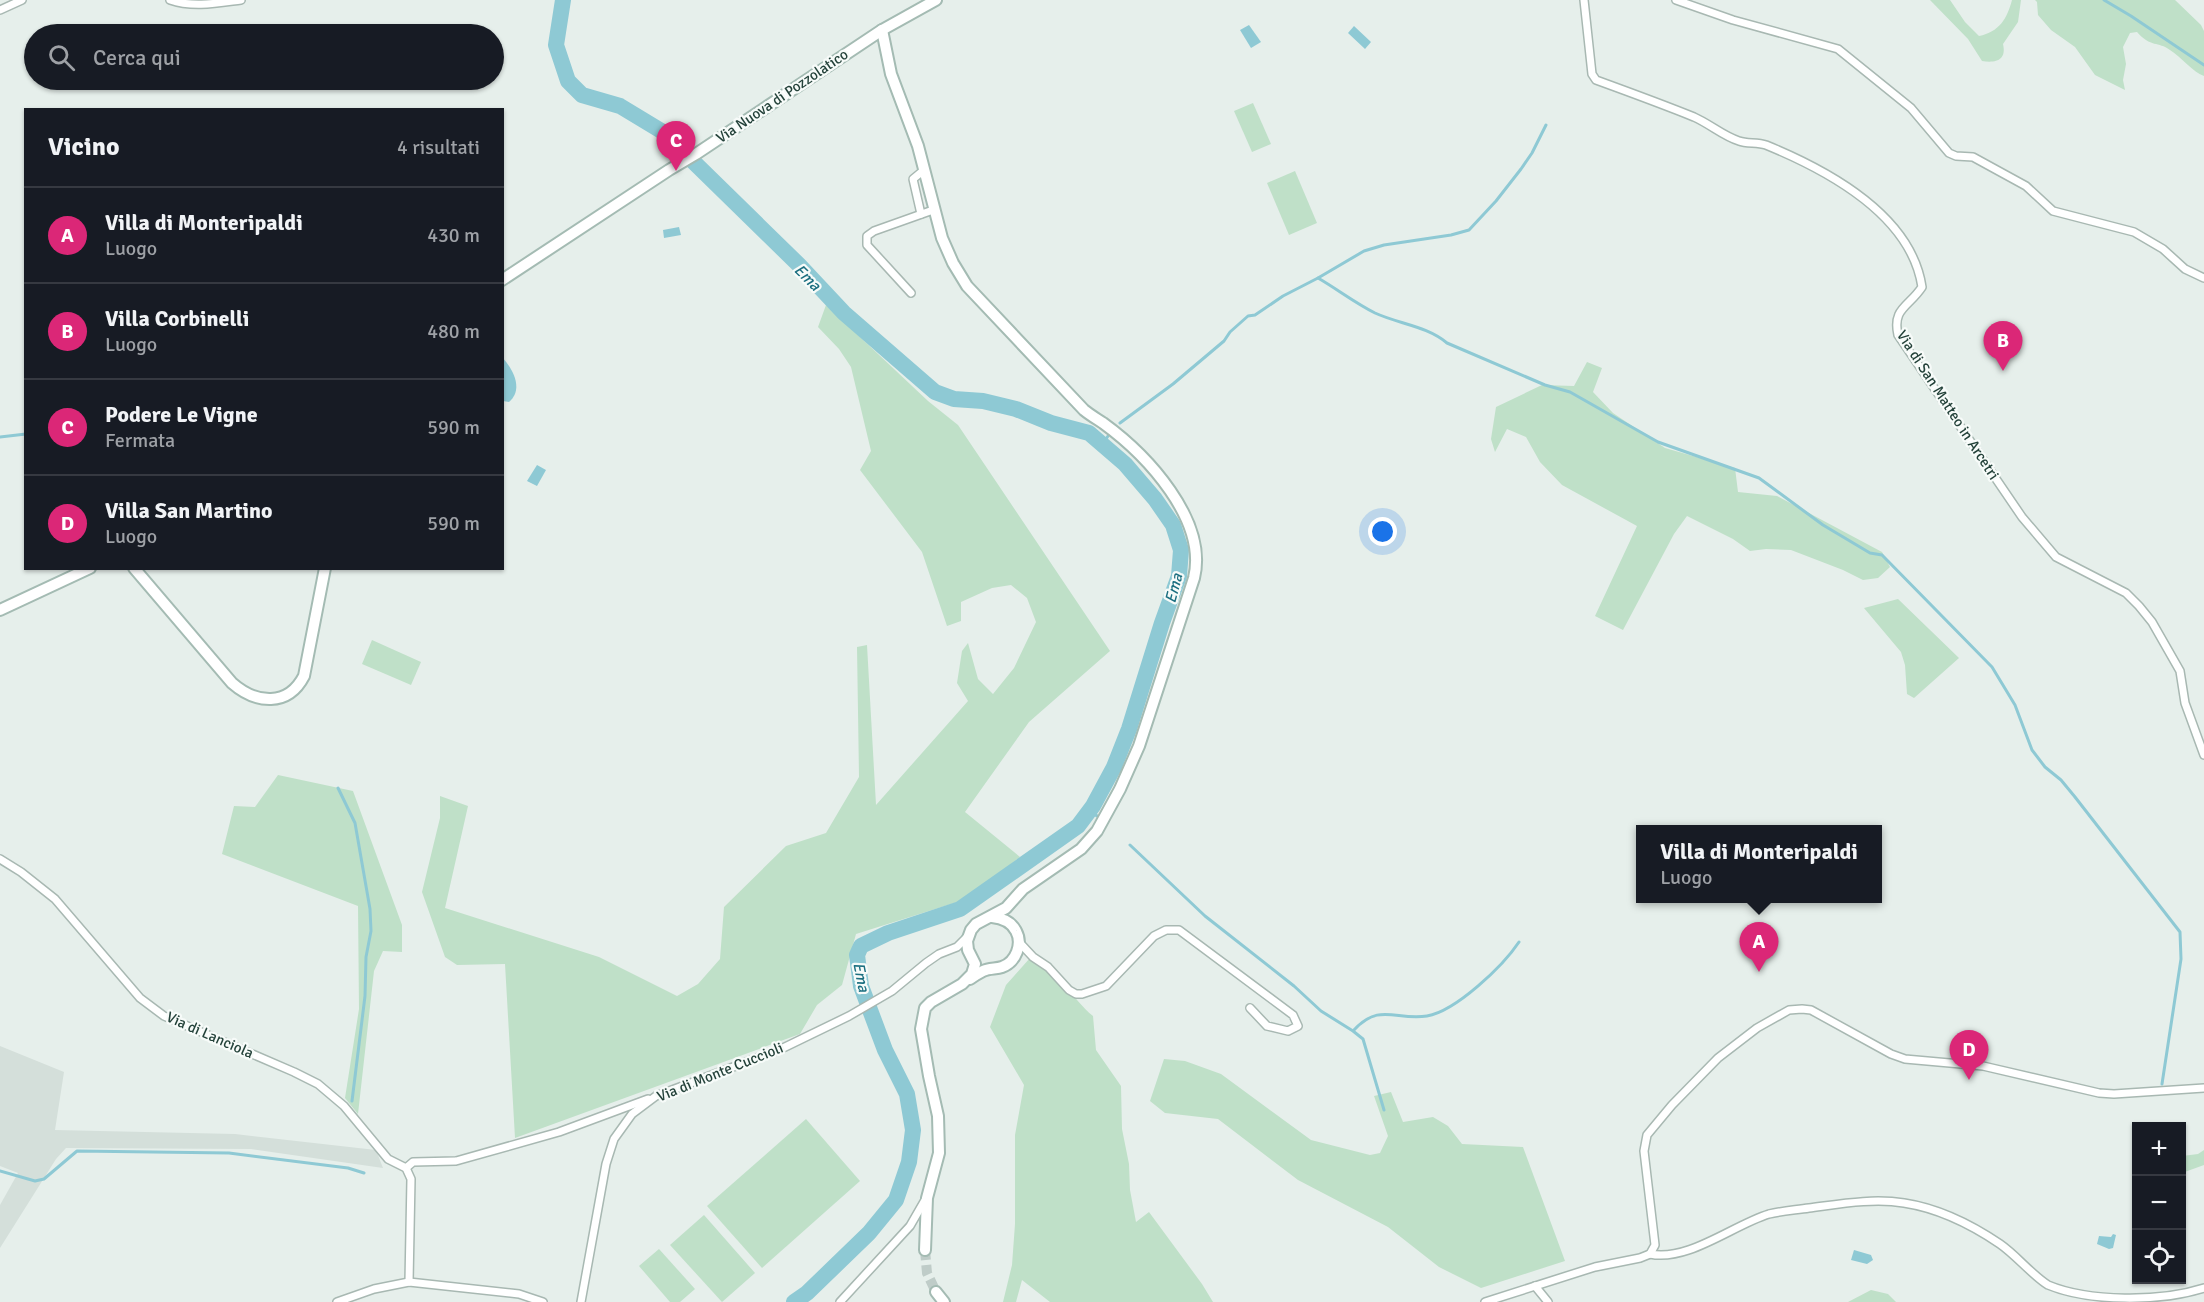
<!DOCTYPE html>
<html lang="it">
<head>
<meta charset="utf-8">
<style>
  :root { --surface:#171b24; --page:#20242c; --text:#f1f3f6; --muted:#9ea1a6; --line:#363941; --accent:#db2777 }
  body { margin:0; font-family:Signika,sans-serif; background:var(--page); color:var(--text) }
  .controls { position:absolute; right:18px; bottom:18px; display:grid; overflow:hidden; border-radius:0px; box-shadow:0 2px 4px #0004 }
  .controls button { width:54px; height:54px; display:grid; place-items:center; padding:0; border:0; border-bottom:2px solid var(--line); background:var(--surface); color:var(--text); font:30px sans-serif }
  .you { position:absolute; left:1383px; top:532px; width:21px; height:21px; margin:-15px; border:4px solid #fff; border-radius:50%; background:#1a73e8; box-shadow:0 0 0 9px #1a73e833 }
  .badge { display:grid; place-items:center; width:39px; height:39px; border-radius:50%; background:var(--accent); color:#fff; font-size:20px; font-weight:700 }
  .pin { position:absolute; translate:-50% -50px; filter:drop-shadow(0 2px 3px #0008) }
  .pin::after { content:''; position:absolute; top:32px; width:21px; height:18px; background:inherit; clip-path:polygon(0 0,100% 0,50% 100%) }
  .popup { position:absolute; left:1636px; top:825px; width:246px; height:78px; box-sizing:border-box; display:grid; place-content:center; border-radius:0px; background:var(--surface); filter:drop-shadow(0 2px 4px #0005); font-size:20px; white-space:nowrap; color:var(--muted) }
  .popup b { font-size:22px; color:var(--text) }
  .popup::after { content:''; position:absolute; left:50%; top:100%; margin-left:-12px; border:12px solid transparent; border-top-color:var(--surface) }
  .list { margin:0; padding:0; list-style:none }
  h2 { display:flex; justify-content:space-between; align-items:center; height:78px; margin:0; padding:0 24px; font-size:26px }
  h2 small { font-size:20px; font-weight:400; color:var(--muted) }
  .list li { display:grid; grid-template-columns:39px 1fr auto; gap:18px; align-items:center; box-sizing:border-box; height:96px; padding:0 24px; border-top:2px solid var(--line) }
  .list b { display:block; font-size:22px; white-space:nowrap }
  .list p { margin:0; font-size:20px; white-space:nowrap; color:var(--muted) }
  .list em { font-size:20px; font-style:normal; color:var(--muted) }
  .icon { flex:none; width:33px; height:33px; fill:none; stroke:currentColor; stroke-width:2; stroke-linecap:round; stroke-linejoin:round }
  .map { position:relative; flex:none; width:2204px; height:1302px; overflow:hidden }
  .search { position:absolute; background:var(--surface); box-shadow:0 2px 4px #0004; left:24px; top:24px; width:480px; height:66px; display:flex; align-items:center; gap:15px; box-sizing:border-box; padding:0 21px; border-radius:33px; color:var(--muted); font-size:22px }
  .panel { position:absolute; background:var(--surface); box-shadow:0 2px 4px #0004; left:24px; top:108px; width:480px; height:462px; border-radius:0px }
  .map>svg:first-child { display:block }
  .built { fill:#d4dfda }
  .green { fill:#bfe0c8 }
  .water { fill:#8ec9d4 }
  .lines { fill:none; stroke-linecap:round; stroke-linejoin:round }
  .stream { stroke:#8ec9d4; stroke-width:3 }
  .river { stroke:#8ec9d4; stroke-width:16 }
  .secondary-tunnel { stroke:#bfccc8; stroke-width:10; stroke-dasharray:10 5; stroke-linecap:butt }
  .street-casing { stroke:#a8b8b2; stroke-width:10 }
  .secondary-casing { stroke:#a4bbb3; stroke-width:14 }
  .street { stroke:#fff; stroke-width:7 }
  .secondary { stroke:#fff; stroke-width:10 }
  .labels { text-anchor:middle; stroke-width:4.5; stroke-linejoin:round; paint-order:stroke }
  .street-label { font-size:15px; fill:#24423a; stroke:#f7fbf9 }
  .water-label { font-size:16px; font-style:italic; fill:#1c6f80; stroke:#f7fbf9 }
</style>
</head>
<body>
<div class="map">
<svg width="2204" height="1302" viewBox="0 0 2204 1302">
  <rect width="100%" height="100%" fill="#e6efeb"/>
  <polygon class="built" points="0,1046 64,1072 55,1130 235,1134 376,1150 383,1168 251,1149 66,1148 56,1159 0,1248 0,1205 18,1173 0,1166"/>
  <g class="green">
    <path d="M1930 0H1950L1965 22 1979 36C1999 32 2007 19 2012 0H2021L2018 22 2003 44C2007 61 1995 63 1982 61L1968 39Z"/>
    <path d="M2035 0H2175L2201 25 2204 31V76C2194 73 2181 57 2170 50 2158 41 2151 48 2137 32L2130 33 2123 47 2126 64 2123 80 2125 90 2095 75 2075 47 2051 30 2038 15 2037 2Z"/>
    <polygon points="1253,103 1271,144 1252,152 1234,111"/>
    <polygon points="1295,171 1317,223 1289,235 1267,183"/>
    <polygon points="826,305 928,401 958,425 1110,651 1029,722 965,812 1020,857 967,899 856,934 842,985 817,1005 800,1034 515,1138 505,964 457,965 445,957 422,892 440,818 440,796 468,806 445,908 599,957 677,996 698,984 720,959 724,907 786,846 826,833 859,777 857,647 867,645 876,805 968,701 957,683 962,651 968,643 978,679 993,694 1014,668 1036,622 1027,598 1011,585 992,588 961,602 961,621 947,626 922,552 860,470 871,451 851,367 839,349 818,327"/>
    <polygon points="1587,362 1602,368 1593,392 1613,413 1665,448 1735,468 1738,492 1777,496 1882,552 1890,567 1878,578 1863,580 1843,570 1791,550 1766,549 1750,551 1733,539 1687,516 1674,534 1623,630 1595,616 1637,526 1562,485 1540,462 1526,437 1507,429 1495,452 1491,439 1496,407 1542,385 1574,386"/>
    <polygon points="1898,599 1959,658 1914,698 1907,694 1905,665 1901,652 1864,608"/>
    <polygon points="372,640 421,662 411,685 362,664"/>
    <polygon points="278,775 353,791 402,925 402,952 383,951 374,971 358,1114 345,1098 359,1009 358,906 222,854 234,806 255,807"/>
    <path d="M1030 958C1056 967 1072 999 1093 1016L1096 1050 1121 1086 1122 1129 1129 1164 1130 1190 1136 1222 1149 1212 1202 1284 1213 1302H1050L1022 1280 1016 1302H1003L1012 1265 1015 1224V1135L1024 1085 990 1027 1006 985Z"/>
    <polygon points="1164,1059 1185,1061 1221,1074 1311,1140 1370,1155 1380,1153 1388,1136 1374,1096 1391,1092 1403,1122 1433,1117 1448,1126 1462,1144 1523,1147 1565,1261 1481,1288 1439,1267 1388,1227 1298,1180 1218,1119 1165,1113 1150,1101"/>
    <polygon points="806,1119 860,1181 762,1268 707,1206"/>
    <polygon points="2204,1150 2204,1165 2182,1173 2182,1156 2198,1154"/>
    <polygon points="704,1215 755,1273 722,1302 670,1245"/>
    <polygon points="659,1249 695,1289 680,1302 670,1302 639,1266"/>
    <polygon points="1871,1290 1888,1294 1896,1302 1848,1302"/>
  </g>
  <g class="water">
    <polygon points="1249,25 1261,42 1251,48 1240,30"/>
    <polygon points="1354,26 1371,42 1365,49 1348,33"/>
    <polygon points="679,227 681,235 664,238 663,230"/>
    <path d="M502 357C513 369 524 389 509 402L503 401Z"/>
    <polygon points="537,465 546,470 537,486 527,481"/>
    <polygon points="2113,1234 2116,1235 2113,1248 2109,1249 2097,1244 2099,1236 2111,1237"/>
    <polygon points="1854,1250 1871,1255 1873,1260 1867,1264 1851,1260"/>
  </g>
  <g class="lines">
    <g class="stream">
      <polyline points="2104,0 2131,16 2204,65"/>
      <polyline points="675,155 682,151"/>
      <path d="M1318 278C1337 289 1355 303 1375 313 1399 324 1427 326 1447 343L1545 385 1570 392 1658 442 1759 478 1823 525 1870 553 1882 555 1992 667 2015 705 2032 750 2045 767 2061 780 2075 797 2180 932 2181 959 2162 1084"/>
      <polyline points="1120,423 1173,384 1224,341 1230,332 1248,316 1255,315 1283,296 1318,278 1364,251 1384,245 1451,235 1469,230 1496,201 1521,169 1532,153 1546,125"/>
      <polyline points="0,437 26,434"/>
      <polyline points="1102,445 1108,436"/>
      <polyline points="338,788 355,823 370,909 371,931 366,957 365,996 352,1101"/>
      <polyline points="1090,810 1097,816"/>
      <polyline points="1130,845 1205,916 1294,986 1321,1011 1353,1031 1363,1039 1384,1110"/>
      <path d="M1354 1030C1380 1002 1396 1021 1427 1016 1456 1011 1503 966 1519 942"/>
      <polyline points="0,1171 35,1181 44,1179 77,1151 229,1153 348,1168 364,1173"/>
    </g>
    <polyline class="river" points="563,0 556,45 568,81 582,95 620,106 663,132 799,265 844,313 935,392 954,399 983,401 1016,409 1051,423 1089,433 1125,464 1155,499 1173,525 1181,550 1179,576 1162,623 1129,729 1114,767 1093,806 1078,826 960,909 888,933 861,946 857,955 861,986 885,1050 907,1094 913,1130 909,1162 896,1200 869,1233 807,1293 794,1302"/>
    <polyline class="secondary-tunnel" points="925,1250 927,1273 936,1292"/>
    <defs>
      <g id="street">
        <path d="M170 0C193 8 218 3 241 0"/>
        <path d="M1584 0 1592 74 1596 80C1629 92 1662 104 1694 117 1710 124 1723 136 1739 141 1747 144 1757 142 1766 145 1827 170 1911 214 1922 287 1909 307 1892 308 1898 335L2022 517 2056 557 2126 593 2139 606 2152 622 2180 671 2185 703 2204 755"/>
        <polyline points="1676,0 1733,20 1838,49 1911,108 1949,153 1956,156 1973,157 2026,186 2053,211 2134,232 2163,249 2185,269 2204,278"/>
        <polyline points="0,10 22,0"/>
        <polyline points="921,214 913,179 924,170"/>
        <polyline points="911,293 867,245 867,236 874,231 933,210"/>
        <polyline points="0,859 21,872 55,899 140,998 164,1016 294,1072 318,1084 344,1106 388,1159 406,1168 411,1179 409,1282"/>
        <polyline points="1019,942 1033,957 1048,967 1069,990 1076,994 1082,994 1106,986 1154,936 1166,930 1179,930 1293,1015 1298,1026 1288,1031 1267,1026 1250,1008"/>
        <polyline points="406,1168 413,1162 456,1161 559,1132 648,1099"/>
        <path d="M1650 1254C1688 1262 1733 1225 1769 1214 1781 1211 1796 1210 1809 1208 1840 1204 1873 1198 1904 1203 1937 1208 1972 1225 2000 1244 2016 1255 2032 1275 2048 1285 2089 1302 2160 1302 2204 1288"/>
        <polyline points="1535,1286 1548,1302"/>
        <polyline points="337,1302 374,1289 409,1282 519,1294 543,1302"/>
        <polyline points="581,1302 606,1164 614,1139 632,1114 656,1096 781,1049 849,1016 892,991 926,963 939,954 957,947 967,937"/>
        <polyline points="840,1302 910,1226 925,1200"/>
        <polyline points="1485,1302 1595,1267 1640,1258 1650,1254 1655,1245 1644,1151 1647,1135 1672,1105 1718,1058 1757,1028 1789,1010 1802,1009 1811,1010 1891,1054 1905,1059 1983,1066 2099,1093 2114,1094 2204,1088"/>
      </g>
      <g id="secondary">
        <path d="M882 30 891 74 918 146 942 238 953 263 967 286 1084 410C1090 415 1097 419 1103 423 1147 455 1208 520 1194 578L1139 746 1120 789 1097 831 1081 849 1023 889 1006 908 976 924 971 930 967 941 968 950 975 964 972 974 962 984 931 1002 925 1008 921 1029 929 1076 938 1116 939 1153 927 1198 925 1250"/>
        <polyline points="502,280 669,170 696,154 882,30 936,0"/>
        <path d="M134 568 232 683C256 704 288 707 304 676L325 568"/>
        <polyline points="0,610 90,568"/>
        <path d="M970 979C974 976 979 973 983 971 989 968 996 969 1002 967 1016 962 1023 944 1016 931 1011 921 1002 918 992 917"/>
        <polyline points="936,1292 944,1302"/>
      </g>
    </defs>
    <use href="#street" class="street-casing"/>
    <use href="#secondary" class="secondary-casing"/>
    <use href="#street" class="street"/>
    <use href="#secondary" class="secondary"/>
  </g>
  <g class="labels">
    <g class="street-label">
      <text transform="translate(782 96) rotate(-34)" y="5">Via Nuova di Pozzolatico</text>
      <text transform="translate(1948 405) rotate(57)" y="5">Via di San Matteo in Arcetri</text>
      <text transform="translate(210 1035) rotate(24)" y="5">Via di Lanciola</text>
      <text transform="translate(720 1072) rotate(-22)" y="5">Via di Monte Cuccioli</text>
    </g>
    <g class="water-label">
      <text transform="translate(808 277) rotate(45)" y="6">Ema</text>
      <text transform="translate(1173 588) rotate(-75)" y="6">Ema</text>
      <text transform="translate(862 977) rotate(79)" y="6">Ema</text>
    </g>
  </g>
</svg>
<div class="controls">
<button>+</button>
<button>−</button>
<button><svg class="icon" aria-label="locate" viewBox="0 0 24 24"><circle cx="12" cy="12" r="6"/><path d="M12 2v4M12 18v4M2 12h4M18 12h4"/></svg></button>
</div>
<div class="you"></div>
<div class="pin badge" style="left:1759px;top:972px">A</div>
<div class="popup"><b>Villa di Monteripaldi</b>Luogo</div>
<div class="pin badge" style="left:2003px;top:371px">B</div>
<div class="pin badge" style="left:676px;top:171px">C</div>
<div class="pin badge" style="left:1969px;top:1080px">D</div>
<div class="search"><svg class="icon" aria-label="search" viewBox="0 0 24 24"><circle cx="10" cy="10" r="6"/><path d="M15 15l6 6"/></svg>Cerca qui</div>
<section class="panel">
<h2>Vicino<small>4 risultati</small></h2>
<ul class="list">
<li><span class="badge">A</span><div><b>Villa di Monteripaldi</b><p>Luogo</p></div><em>430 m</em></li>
<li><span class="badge">B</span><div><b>Villa Corbinelli</b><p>Luogo</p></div><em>480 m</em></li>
<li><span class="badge">C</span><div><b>Podere Le Vigne</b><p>Fermata</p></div><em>590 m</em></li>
<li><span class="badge">D</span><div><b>Villa San Martino</b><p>Luogo</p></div><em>590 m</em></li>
</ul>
</section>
</div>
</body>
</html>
